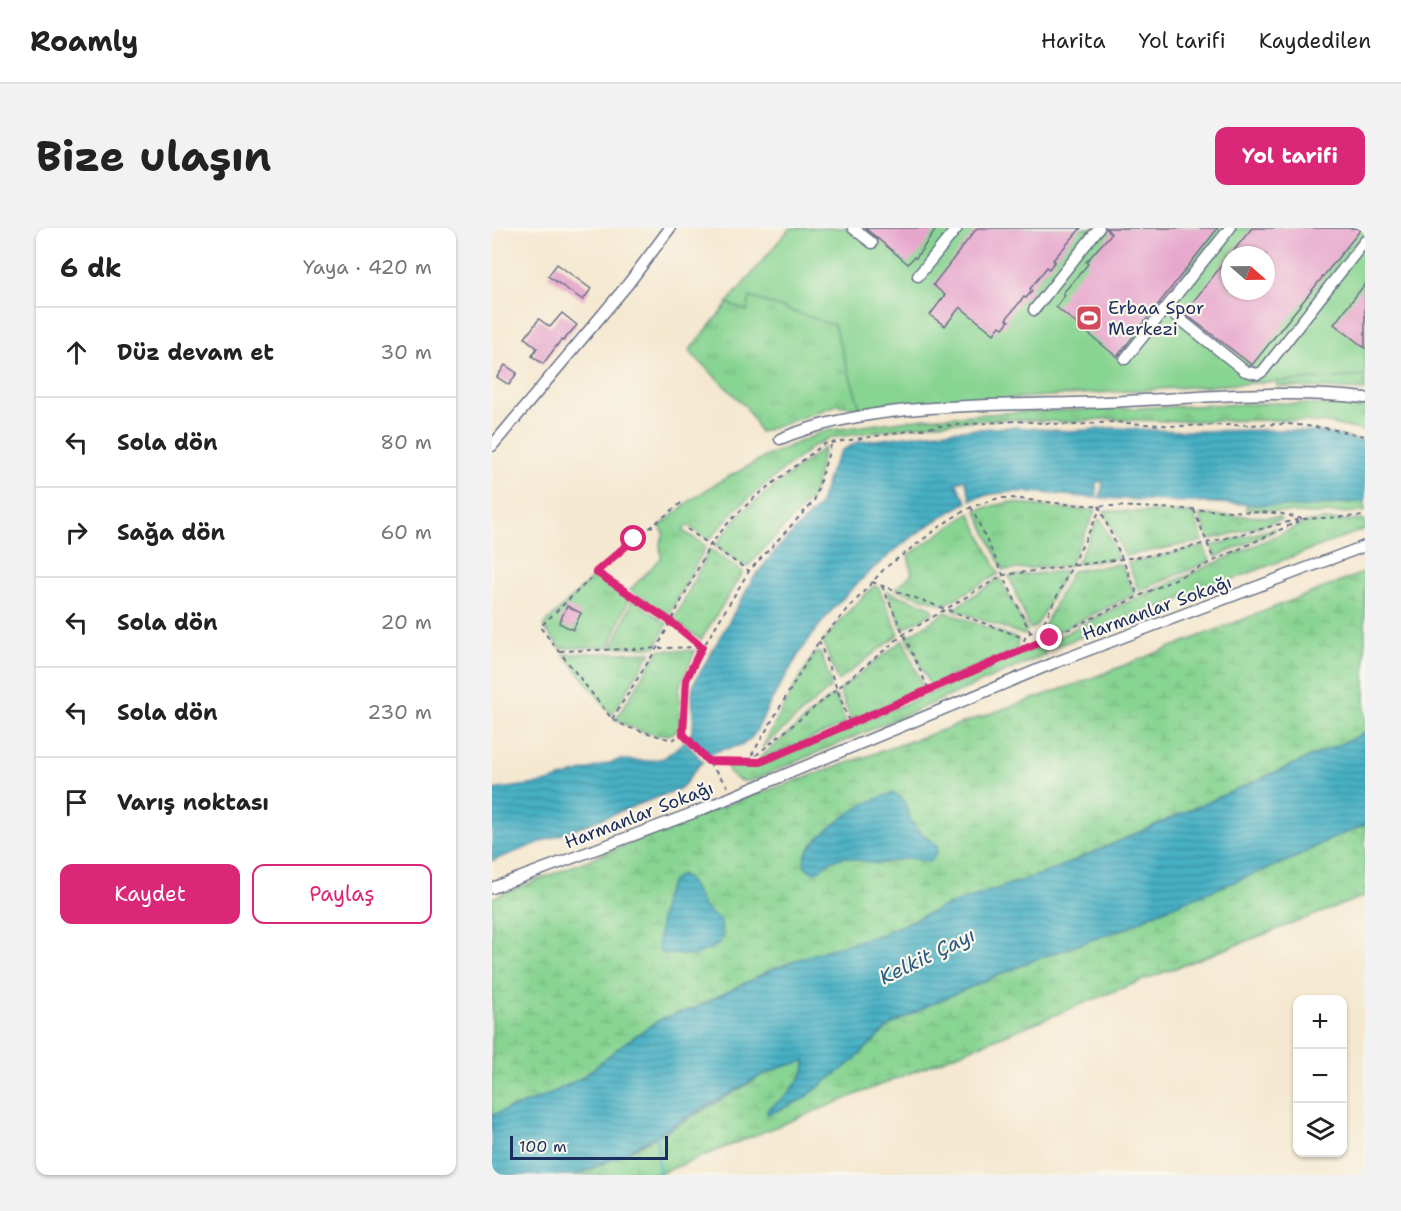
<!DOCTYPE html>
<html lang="tr">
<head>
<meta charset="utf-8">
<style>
  :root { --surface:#fff; --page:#f2f2f2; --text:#222; --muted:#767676; --line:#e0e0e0; --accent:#db2777 }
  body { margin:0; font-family:"Shantell Sans",sans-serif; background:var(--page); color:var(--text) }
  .controls { position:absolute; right:18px; bottom:18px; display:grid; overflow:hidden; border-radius:12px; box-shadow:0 2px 4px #0004 }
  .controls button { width:54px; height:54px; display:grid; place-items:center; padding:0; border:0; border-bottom:2px solid var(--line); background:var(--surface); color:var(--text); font:30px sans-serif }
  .compass { position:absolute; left:729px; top:18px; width:54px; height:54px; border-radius:50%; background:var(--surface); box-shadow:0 2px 4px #0004; rotate:110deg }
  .scale { position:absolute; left:18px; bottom:15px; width:158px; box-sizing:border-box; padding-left:6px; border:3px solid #1b2f5e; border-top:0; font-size:16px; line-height:21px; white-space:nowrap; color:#1b2f5e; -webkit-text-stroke:4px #fbf7ec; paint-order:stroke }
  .stop { position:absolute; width:18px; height:18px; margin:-14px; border:4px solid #db2777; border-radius:50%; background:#fff }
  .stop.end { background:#db2777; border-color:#fff; box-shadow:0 2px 6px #0008 }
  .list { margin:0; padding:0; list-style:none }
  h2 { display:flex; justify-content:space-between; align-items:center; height:78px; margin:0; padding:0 24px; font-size:26px }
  h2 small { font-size:20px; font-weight:400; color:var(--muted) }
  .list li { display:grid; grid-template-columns:39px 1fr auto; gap:18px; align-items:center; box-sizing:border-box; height:90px; padding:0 24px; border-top:2px solid var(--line) }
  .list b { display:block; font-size:22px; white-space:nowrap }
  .list em { font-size:20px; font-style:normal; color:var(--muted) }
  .actions { display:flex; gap:12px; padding:18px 24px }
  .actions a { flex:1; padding:14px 0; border:2px solid var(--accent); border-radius:12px; text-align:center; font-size:21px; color:var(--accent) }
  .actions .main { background:var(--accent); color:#fff }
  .icon { flex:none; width:33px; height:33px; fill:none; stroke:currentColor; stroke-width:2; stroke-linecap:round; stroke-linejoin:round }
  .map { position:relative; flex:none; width:873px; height:947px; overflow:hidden; border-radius:12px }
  header { display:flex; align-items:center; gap:36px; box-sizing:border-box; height:84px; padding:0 30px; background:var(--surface); border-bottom:2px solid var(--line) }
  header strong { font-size:28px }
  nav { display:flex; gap:33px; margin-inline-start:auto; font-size:21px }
  .intro { display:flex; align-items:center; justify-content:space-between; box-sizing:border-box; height:144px; padding:0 36px }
  h1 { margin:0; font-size:42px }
  .button { padding:15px 27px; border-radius:12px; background:var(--accent); color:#fff; font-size:21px; font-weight:700 }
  main { display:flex; gap:36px; padding:0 36px }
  aside { flex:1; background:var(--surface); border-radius:12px; box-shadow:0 2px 4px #0004 }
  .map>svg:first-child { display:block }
  .grass { fill:url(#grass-tufts); stroke:#528278; stroke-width:1.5 }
  .wetland { fill:url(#wetland-marsh); stroke:#528278; stroke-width:1.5 }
  .pitch { fill:#88d492; stroke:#528278; stroke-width:1.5; fill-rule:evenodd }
  .water { fill:url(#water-rules); stroke:#307091; stroke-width:1.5 }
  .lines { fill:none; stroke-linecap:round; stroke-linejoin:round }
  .stream { stroke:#46b0c4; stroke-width:3 }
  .building { fill:#e6a6cc }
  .minor-casing { stroke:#677086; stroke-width:13 }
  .path { stroke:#677086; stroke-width:2; stroke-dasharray:4.5 4.5; stroke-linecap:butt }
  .minor { stroke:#fff; stroke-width:10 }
  .route { stroke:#db2777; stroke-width:8 }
  .labels { text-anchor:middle; stroke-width:4.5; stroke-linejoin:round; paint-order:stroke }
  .poi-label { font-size:18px; fill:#1b2f5e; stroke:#fbf7ec; text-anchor:start }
  .street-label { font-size:18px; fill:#1b2f5e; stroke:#fbf7ec }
  .water-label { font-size:20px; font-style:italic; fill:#2a5c82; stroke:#fbf7ec }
</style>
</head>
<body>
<header>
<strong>Roamly</strong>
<nav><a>Harita</a><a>Yol tarifi</a><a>Kaydedilen</a></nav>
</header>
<div class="intro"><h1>Bize ulaşın</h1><a class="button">Yol tarifi</a></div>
<main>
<aside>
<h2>6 dk<small>Yaya · 420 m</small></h2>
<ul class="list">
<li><svg class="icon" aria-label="ahead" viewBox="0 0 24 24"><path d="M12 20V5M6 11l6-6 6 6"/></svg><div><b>Düz devam et</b></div><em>30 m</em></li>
<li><svg class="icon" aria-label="left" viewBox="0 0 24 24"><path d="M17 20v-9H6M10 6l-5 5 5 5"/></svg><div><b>Sola dön</b></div><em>80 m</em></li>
<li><svg class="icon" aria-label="right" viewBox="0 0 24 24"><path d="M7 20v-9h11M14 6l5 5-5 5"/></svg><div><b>Sağa dön</b></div><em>60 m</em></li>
<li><svg class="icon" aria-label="left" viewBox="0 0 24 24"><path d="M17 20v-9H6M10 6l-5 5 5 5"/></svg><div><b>Sola dön</b></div><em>20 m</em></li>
<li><svg class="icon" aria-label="left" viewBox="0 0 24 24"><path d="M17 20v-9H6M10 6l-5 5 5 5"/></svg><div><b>Sola dön</b></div><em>230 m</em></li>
<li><svg class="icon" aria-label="arrive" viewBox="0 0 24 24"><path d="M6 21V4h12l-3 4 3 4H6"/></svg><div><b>Varış noktası</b></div></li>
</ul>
<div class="actions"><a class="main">Kaydet</a><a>Paylaş</a></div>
</aside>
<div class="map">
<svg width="873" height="947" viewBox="0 0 873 947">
  <defs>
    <pattern id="grass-tufts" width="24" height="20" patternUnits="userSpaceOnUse" patternTransform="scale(1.5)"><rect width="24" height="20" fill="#88d492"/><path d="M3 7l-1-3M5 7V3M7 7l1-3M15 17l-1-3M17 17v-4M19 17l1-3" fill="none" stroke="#75b680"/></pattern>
    <pattern id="wetland-marsh" width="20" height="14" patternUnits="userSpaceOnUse" patternTransform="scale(1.5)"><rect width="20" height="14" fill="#88d492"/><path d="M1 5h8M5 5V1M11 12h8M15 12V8" fill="none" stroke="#75b680"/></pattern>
    <pattern id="water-rules" width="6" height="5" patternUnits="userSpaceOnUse" patternTransform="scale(1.5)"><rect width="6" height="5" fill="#46b0c4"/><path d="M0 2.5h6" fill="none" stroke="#3a90a2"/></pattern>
  </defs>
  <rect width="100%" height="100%" fill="#fbf7ec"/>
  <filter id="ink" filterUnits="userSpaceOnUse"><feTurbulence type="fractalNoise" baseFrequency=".0167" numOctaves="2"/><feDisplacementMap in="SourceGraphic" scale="12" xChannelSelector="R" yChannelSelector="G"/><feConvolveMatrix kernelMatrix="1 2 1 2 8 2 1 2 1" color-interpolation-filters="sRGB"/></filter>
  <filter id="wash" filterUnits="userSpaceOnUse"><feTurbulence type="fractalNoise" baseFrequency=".008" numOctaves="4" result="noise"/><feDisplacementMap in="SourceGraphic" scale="24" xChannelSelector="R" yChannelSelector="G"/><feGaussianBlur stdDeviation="1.35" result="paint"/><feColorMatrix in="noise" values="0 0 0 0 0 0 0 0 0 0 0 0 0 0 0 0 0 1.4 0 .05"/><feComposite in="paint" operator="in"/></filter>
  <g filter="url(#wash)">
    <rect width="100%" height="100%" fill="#f4e8d0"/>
    <g class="grass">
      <polygon points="298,0 353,0 432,175 368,180 345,177 268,204 254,179 197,123"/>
      <polygon points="873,148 873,162 785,158 784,153"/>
      <polygon points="786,175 873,179 873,203 835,195 795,192 677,193 614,191 574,194 511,191 445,195 337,210 320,219 263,265 242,283 217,312 195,297 191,303 214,318 176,388 138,362 169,330 168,315 172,306 168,298 195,275 223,256 277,227 332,203 434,190 527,184"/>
      <polygon points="332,220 321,268 255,339 223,318 250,284"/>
      <polygon points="873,273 873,284 820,286 754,281 754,276 813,279"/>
      <polygon points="518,274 571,281 604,282 577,338 511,342 484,282"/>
      <polygon points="612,283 701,285 711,313 633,328"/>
      <polygon points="478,285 507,346 452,377 403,361 420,346 416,327"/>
      <polygon points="707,287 787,289 789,292 717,312"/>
      <polygon points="609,291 627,330 584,336 606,292"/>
      <path d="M831 292H873V301L552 423 553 427 259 553C247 555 238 549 235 537L264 538 276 534 551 417 627 378 813 295Z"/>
      <polygon points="783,300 783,303 724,329 719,318"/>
      <polygon points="712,318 718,333 647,363 636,335"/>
      <polygon points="218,321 251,344 209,412 182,392"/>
      <polygon points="626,336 630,338 643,366 559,407 551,400 580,343"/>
      <polygon points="574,343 544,399 538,401 517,348"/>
      <polygon points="103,347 137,370 117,419 68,420 51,398"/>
      <polygon points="508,350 535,403 532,407 461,381"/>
      <polygon points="382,358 387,360 407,406 346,453 331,414 356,384"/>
      <polygon points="394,363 439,379 442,384 411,401"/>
      <polygon points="141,371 175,396 164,419 121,419"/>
      <polygon points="454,384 526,411 525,422 438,457 415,409"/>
      <polygon points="411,412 432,460 359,492 348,464 350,460"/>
      <path d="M167 422 203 423 187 460 188 499C175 517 140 501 124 491Z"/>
      <polygon points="159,424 120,487 72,426"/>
      <polygon points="323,425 329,425 339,455 338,460 270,520 304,456"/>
      <polygon points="341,467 345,469 354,496 269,532 268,530"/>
    </g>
    <g class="wetland">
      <polygon points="873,344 873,505 561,642 453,678 390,706 315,728 279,742 203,780 169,791 131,816 91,849 56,867 0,887 0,670 242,574 584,456"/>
      <path d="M873 597V668L620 764 164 947H84C135 928 184 898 231 871 253 859 288 831 313 833 316 848 293 871 281 878L289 881 311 871 361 833 397 798 437 777 542 732 637 699 661 686 805 629 832 614Z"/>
    </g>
    <path class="pitch" d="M298 0H873V148L368 180 342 97 258 69 255 83 235 75ZM738 27H774V63H738Z"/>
    <g class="water">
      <path d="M520 199 578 203 622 200 688 203 792 202 829 204 873 213V273L813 279 608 270 611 254H604L605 270C562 268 520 256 479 272L473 251 464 255 475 274C411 309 347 364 307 426 297 443 286 460 277 477 272 487 267 501 260 509 248 523 229 518 215 528L197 509C207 494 196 472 202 455L261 351 283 323 327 278 339 241 349 223 366 214 455 203Z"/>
      <path d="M873 505V597L832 614 805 629 661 686 637 699 542 732 437 777 397 798 361 833 311 871 280 885 275 886V882C288 874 316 850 313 833L290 839 266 849 137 923 84 947H0V887L56 867 91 849 131 816 169 791 203 780 279 742 315 728 390 706 453 678 561 642Z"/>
      <path d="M193 513 211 534C200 541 198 554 187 561L0 633V562L52 555 127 532 157 533 172 530Z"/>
      <path d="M401 565C415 571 412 576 417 588 422 601 434 609 445 617V623L440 632 432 633 416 630 385 636 354 629 341 632 323 645C287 632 350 591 362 582 373 574 388 570 401 565Z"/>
      <path d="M189 646C209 657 201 679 228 691L231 708 228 716 202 728 168 725 166 717C169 696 168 657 189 646Z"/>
    </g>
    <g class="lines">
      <polyline class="stream" points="165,904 167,947"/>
    </g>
    <g id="blocks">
      <g class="building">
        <polygon points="373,0 445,0 424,30 422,29 416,36"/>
        <polygon points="485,0 589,0 561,32 563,33 557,41 555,39 538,61 540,63 534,70 532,69 514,91 517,93 511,100 508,98 502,106 468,79 453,98 438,87 453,67 441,57"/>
        <polygon points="614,0 726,0 625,129 564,79 573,67 571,65 596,36 594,34 619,6"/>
        <polygon points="760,0 870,0 760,137 692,85 738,27 738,63 774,63 774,27 738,27"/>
        <polygon points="65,36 99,61 91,72 56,48"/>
        <polygon points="873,56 873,120 842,96"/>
        <polygon points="70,85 85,97 71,113 69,112 51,136 40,128 45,120 33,110 47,91 58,99"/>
        <polygon points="13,137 25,145 17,157 5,149"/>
        <polygon points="75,378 89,385 81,402 67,395"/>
      </g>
    </g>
  </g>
  <g filter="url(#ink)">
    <use href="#blocks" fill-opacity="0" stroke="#677086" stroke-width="1.5"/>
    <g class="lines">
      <defs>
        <g id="minor">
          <polyline points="361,0 380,15"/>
          <polyline points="426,48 465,0"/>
          <polyline points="674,80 753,143 766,146 771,143 873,13"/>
          <polyline points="542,82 607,0"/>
          <polyline points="633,131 738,0"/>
          <path d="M288 211C380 172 514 178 613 174 699 171 787 160 873 170"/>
          <polyline points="0,218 136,56 178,0"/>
          <polyline points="0,660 201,585 562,435 873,318"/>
        </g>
      </defs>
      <use href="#minor" class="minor-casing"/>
      <g class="path">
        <polyline points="189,275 120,330 48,399 120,491 135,499 180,512 191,506 193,497 192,464 201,436 257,343 322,273 340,214"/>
        <polyline points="607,278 646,367"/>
        <polyline points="479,279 538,404"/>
        <polyline points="702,282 722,332"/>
        <polyline points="195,301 257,343"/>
        <polyline points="105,345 178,393 210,419"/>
        <polyline points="380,354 532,410"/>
        <polyline points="390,358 437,462"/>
        <polyline points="548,402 608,282"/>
        <polyline points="327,413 358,496"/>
        <path d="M531 422C530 410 536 403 548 402L558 410"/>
        <polyline points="68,423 209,419"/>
        <polyline points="120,491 165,420 218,317 237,294 262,270 332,216 449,198 524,193 582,197 620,194 685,198 796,196 833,200 873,208"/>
        <polyline points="191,506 216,533 268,534 543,417 811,291 873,288"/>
        <polyline points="257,533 412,406 511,347 675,325 808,291"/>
        <polyline points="217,535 236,559"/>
        <polyline points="255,535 327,413 393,340 457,292 479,279 507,270 518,270 572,276 786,285 811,291"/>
      </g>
      <use href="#minor" class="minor"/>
    </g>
  </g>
  <g class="lines" filter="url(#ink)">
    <polyline class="route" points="142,311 104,344 178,393 210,419 194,452 191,506 216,533 268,534 558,410"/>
  </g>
  <defs>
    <symbol id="stadium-square" viewBox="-11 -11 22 22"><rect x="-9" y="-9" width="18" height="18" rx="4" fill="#d1495b" stroke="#fbf7ec"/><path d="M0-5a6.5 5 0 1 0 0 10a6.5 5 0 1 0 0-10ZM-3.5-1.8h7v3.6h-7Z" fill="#fff"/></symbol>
  </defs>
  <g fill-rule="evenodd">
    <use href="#stadium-square" x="582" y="75" width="30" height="30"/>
  </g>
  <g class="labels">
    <g class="poi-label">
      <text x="616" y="86">Erbaa Spor<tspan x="616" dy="21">Merkezi</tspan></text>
    </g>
    <g class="street-label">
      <text transform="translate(665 380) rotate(-20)" y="6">Harmanlar Sokağı</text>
      <text transform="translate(147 587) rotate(-21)" y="6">Harmanlar Sokağı</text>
    </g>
    <g class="water-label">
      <text transform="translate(435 728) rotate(-26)" y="7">Kelkit Çayı</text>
    </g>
  </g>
</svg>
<div class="controls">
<button>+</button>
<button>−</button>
<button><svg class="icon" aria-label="layers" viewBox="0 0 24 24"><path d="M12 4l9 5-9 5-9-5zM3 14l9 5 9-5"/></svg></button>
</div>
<svg class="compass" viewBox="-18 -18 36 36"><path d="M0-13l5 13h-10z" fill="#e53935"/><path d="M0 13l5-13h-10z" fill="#767676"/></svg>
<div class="scale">100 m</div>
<div class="stop" style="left:142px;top:311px"></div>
<div class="stop end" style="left:558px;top:410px"></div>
</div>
</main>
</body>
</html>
